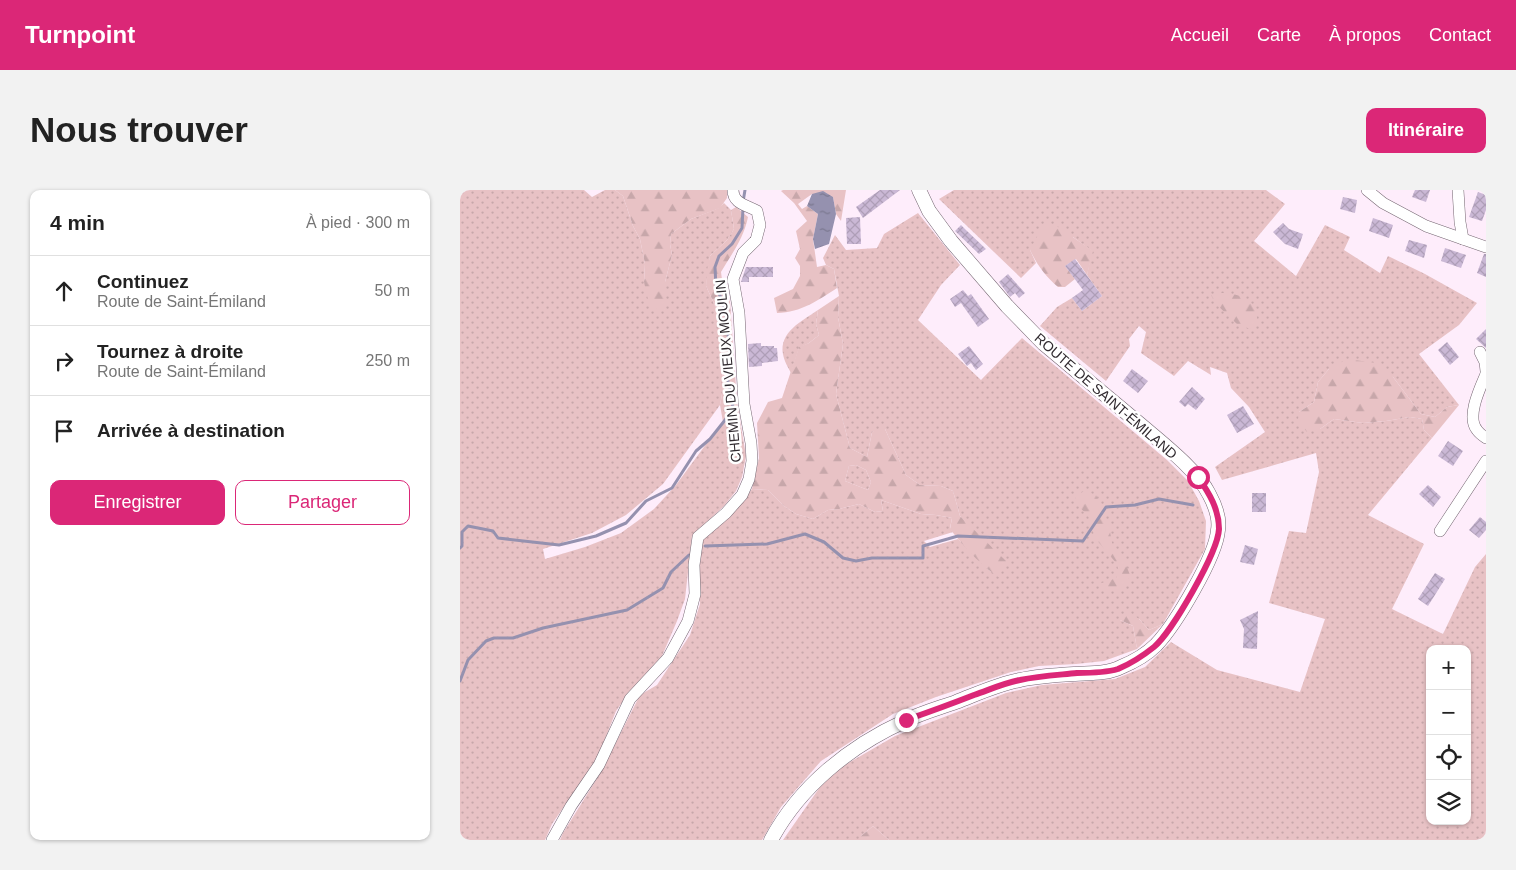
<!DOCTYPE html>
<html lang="fr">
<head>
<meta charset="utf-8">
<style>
  :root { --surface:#fff; --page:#f2f2f2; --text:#222; --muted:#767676; --line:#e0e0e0; --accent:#db2777 }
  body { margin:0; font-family:Helvetica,sans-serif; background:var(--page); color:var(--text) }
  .controls { position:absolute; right:15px; bottom:15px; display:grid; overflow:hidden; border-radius:10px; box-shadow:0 1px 4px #0004 }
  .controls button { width:45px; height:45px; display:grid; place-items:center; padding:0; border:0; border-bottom:1px solid var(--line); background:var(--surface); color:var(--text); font:25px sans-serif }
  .stop { position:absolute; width:15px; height:15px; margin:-11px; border:4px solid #db2777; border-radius:50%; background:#fff }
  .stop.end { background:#db2777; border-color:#fff; box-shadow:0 1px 5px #0008 }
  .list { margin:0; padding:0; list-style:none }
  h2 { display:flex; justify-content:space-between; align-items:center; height:65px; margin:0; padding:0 20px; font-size:21px }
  h2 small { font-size:16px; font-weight:400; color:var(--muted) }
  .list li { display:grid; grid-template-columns:32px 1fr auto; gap:15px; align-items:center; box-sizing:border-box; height:70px; padding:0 20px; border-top:1px solid var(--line) }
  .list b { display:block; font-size:19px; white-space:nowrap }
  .list p { margin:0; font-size:16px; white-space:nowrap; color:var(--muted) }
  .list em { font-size:16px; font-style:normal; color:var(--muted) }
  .actions { display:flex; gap:10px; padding:15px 20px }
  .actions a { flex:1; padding:11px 0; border:1px solid var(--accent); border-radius:10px; text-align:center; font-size:18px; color:var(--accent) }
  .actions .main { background:var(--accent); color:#fff }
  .icon { flex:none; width:28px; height:28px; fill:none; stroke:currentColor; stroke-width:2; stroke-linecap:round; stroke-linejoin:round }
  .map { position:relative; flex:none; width:1026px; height:650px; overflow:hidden; border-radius:10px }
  header { display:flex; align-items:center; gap:30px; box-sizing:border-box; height:70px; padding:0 25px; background:var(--accent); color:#fff }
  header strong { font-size:24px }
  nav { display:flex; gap:28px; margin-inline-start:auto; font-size:18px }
  .intro { display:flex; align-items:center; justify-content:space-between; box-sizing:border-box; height:120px; padding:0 30px }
  h1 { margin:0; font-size:35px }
  .button { padding:12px 22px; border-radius:10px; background:var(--accent); color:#fff; font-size:18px; font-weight:700 }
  main { display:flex; gap:30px; padding:0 30px }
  aside { flex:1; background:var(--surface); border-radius:10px; box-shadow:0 1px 4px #0004 }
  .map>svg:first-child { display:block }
  .grass { fill:url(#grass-dots); fill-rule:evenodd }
  .forest { fill:url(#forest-firs); fill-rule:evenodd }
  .water { fill:url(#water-ripples) }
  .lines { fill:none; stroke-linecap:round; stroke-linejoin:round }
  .stream { stroke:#9591af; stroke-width:3 }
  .building { fill:url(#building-cross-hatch) }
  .minor-casing { stroke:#746671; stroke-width:12 }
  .major-casing { stroke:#746671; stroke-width:15 }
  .minor { stroke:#fff; stroke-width:11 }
  .major { stroke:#fff; stroke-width:14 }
  .route { stroke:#db2777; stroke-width:6 }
  .labels { text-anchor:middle; stroke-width:5; stroke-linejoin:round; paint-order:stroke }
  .street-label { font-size:14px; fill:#312b30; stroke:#fff }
</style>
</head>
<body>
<header>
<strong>Turnpoint</strong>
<nav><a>Accueil</a><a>Carte</a><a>À propos</a><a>Contact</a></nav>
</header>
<div class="intro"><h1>Nous trouver</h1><a class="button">Itinéraire</a></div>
<main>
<aside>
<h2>4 min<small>À pied · 300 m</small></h2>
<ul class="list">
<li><svg class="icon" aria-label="ahead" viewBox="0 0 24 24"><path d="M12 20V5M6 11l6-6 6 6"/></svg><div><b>Continuez</b><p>Route de Saint-Émiland</p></div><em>50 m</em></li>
<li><svg class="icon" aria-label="right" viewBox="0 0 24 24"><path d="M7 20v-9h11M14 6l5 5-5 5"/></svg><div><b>Tournez à droite</b><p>Route de Saint-Émiland</p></div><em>250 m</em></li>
<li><svg class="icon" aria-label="arrive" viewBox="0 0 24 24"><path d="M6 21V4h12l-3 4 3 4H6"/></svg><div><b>Arrivée à destination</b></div></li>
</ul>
<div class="actions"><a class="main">Enregistrer</a><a>Partager</a></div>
</aside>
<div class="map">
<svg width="1026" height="650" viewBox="0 0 1026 650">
  <defs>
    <pattern id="grass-dots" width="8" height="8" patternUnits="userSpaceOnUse" patternTransform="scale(1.25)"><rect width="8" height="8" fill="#e8c2c5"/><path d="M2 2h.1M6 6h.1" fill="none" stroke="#c7a7aa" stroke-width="1.8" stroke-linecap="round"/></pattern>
    <pattern id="forest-firs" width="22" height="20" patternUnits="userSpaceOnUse" patternTransform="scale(1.25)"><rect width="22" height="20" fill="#e8c2c5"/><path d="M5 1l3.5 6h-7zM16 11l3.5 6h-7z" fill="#c7a7aa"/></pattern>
    <pattern id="water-ripples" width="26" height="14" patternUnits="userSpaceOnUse" patternTransform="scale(1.25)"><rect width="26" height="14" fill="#9591af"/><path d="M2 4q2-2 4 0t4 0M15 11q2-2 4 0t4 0" fill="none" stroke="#7a778f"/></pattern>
    <pattern id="building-cross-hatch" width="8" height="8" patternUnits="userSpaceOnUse" patternTransform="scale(1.25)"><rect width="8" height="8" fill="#cab8d5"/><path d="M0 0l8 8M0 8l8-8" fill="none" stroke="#ae9eb7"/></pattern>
  </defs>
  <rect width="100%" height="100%" fill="#feedfb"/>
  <g class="grass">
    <polygon points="0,0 124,0 132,7 145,0 155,0 163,6 173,36 180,49 185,74 184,92 205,120 205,92 212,65 210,54 211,44 231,29 259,18 264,13 271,20 274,39 267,50 250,66 246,96 257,120 262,141 263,165 262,204 260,215 203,294 166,325 132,343 83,359 85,369 125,357 161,343 194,319 216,295 277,212 286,266 282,287 276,301 264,316 232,346 225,409 217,431 202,466 170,501 156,521 138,567 92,634 85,650 0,650"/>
    <path d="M494 0H806L825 14 794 51 836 86 865 35 890 47 884 60 920 83 928 66 965 84 1017 113 999 135 959 164 999 215 987 217 975 227 961 224 933 187 869 179 858 192 854 212 839 222 860 239 874 229 903 233 926 231 950 227 962 229 964 240 972 248 908 325 964 354 932 419 983 444 1015 377 1026 364V650H429L413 636 401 646V650H323L360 597 378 579 435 546 546 503 582 495 655 489 685 477 711 452 757 480 840 502 865 429 809 413 829 341 846 343 859 282 856 263 762 290 755 277 805 242 789 217 771 198 767 183 750 177 751 185 728 171 714 186 681 163 686 142 679 136 669 149 670 156 646 191 580 136 597 117 612 108 622 121 642 106 627 85 632 61 613 47 570 60 576 73 561 88 479 9ZM970 459H1007V631H970Z"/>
    <polygon points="458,23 500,75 481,95 458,130 521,190 562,148 707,270 728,291 739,311 746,331 745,359 703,434 689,440 679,429 660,430 673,436 677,459 644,471 616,474 579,476 551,482 476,507 433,524 361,571 321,617 302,650 100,650 103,643 141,582 180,505 197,495 230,445 240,414 239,384 242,351 248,344 274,322 292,299 308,300 324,316 336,324 353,329 368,320 379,319 399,314 415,322 423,321 421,310 461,324 476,325 492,328 490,338 493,342 464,351 470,357 498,349 531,382 508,335 500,326 493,301 481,296 460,295 446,285 425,239 412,242 407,267 390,258 376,204 383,154 378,127 379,106 374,79 366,75 363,68 375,45 386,60 417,58 424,44"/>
    <path d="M358 120 356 134 359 145 349 153 339 158 331 183C328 177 324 171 323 164 319 142 342 131 358 120Z"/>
    <polygon points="396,275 406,280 411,292 408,300 385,291 389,276"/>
  </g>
  <g class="forest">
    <polygon points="155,0 267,0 267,8 260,18 231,29 211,44 210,54 212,65 205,92 205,120 190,118 184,92 185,74 180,49 173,36 163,6"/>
    <path d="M323 0H386L381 31 376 24 373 7 352 4 338 14 342 19 347 16 358 24 353 49 357 77 366 75 374 79 377 98C357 111 342 122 317 123L314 108 333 99 340 86V76L335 68 340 59 336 41 347 31 334 13 321 1Z"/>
    <path d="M276 17 288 27C284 48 271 65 261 82L263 97 270 111 277 212 263 232 260 215 262 204 263 165 262 141 257 120 246 96 247 80 250 66 267 50 274 39 271 20Z"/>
    <path d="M585 34H594L633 61 627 85 616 69 605 76 615 89 605 97H598C586 87 577 75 570 60L580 41Z"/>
    <path d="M758 103C771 103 789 105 795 119 796 123 797 128 798 132L791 139 778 135 755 113 751 105Z"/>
    <path d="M379 106 378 127 383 154 376 204 390 258 407 267 412 242 418 239H425L446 285 460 295 481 296 493 301 500 326 546 371 539 387C522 377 502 354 490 339L492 328 476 325 461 324 421 310 423 321 415 322 399 314 379 319 368 320 353 329 336 324 324 316 308 300 292 299 299 268 297 233 308 212 322 208 339 157 349 153 359 145 356 134 358 120ZM396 275 406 280 411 292 408 300 385 291 389 276Z"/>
    <polygon points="887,169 916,173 933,187 961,224 975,227 987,217 999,215 972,248 964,240 962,229 950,227 926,231 903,233 874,229 860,239 847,242 838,231 839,222 854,212 858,192 869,179"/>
    <polygon points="624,301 636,305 649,336 652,353 663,367 670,385 667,393 660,401 645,399 639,394 656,388 659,383 657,374 635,348 628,325 620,318 615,307"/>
    <polygon points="669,422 679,429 689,440 703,434 677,459 673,436 660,430 661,425"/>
    <polygon points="413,636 429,650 401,650 401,646"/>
  </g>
  <polygon class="water" points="363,1 373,7 376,24 369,54 355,59 353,49 358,24 347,16 352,4"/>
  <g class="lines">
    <g class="stream">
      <polyline points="283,12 285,0"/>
      <polyline points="245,356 307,354 345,344 364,352 383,368 396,371 412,368 463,368 463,356 498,346 623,351 646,317 675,315 699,309 733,315"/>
      <polyline points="0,358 2,356 2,342 8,336 33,341 38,348 99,355 136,346 166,333 186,311 212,298 236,261 250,249 273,220 272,206 268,192 267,183 271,171 266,125 262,110 256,97 255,77 259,66 272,54 282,38 283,18"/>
      <polyline points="0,491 8,470 26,451 34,448 53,448 83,438 167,420 203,398 211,382 229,365"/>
    </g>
  </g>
  <g class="building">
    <polygon points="420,0 440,0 403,28 396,17"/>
    <polygon points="955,0 970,0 966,12 952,7"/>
    <polygon points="1018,2 1026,5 1026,20 1022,31 1009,27"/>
    <polygon points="883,7 897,10 895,23 880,19"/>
    <polygon points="400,27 401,54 387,54 386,28"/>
    <polygon points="913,28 933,35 929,48 909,41"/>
    <polygon points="823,33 829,39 843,44 838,59 825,54 813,42"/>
    <polygon points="501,35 507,41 526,59 519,64 495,41"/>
    <polygon points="949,50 967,55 964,68 945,61"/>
    <polygon points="985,58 1006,65 1001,78 981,71"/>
    <polygon points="1024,64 1026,64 1026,87 1017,83"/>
    <polygon points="615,69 642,106 622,121 612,108 623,100 605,76"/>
    <polygon points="286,77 313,77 313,87 289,87 289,92 281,92"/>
    <polygon points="548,84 565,103 559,108 555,103 550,107 539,92"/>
    <polygon points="503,100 508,106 511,104 529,129 518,137 501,113 495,117 490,109"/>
    <polygon points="1026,139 1026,158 1016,149"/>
    <polygon points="987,152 999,167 990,175 978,160"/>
    <polygon points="301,153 301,156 314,156 314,158 317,158 318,171 302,173 302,176 289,177 288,154"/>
    <polygon points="509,156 523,174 516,180 511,173 507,176 498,164"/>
    <polygon points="672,179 688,191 678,203 663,191"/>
    <polygon points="732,197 745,209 736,220 728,214 725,217 719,212"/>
    <polygon points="783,216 794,234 777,243 767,225"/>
    <polygon points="988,251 1003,261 993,276 978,266"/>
    <polygon points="968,295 981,307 973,317 959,304"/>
    <rect x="792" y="303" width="14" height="19"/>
    <polygon points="1020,327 1026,332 1026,340 1019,348 1009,340"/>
    <polygon points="785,355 798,359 794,375 780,372"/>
    <polygon points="975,383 985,389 968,416 958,409"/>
    <polygon points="798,421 797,459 783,458 784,439 780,430"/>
  </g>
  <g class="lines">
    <defs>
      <g id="minor">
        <polyline points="907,0 923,13 966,36 1003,49"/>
        <polyline points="998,0 1000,32 1003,49 1026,57"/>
        <polyline points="1020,162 1025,172 1026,181"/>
        <path d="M1026 184C1020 198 1006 227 1017 240 1019 243 1023 246 1026 248"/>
        <polyline points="980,341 1026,271"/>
        <path d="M92 650 111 616 139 575 170 509 208 468 228 431 235 404 234 375 238 347 266 323 282 305 289 289 292 271 291 253 284 214 279 123 273 89 283 63 296 50 300 35 297 21C287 15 273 14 273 0"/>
      </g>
      <path id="major" d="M311 650C340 596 390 556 445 531 461 523 479 518 496 512 517 504 538 494 560 490 578 486 597 485 615 484 630 483 647 484 661 477 673 472 687 464 696 455 715 435 756 367 758 340 760 328 755 315 749 304 737 280 702 253 681 235 649 208 616 181 584 154L547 116 491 51 469 21 459 0"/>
    </defs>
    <use href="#minor" class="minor-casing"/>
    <use href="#major" class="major-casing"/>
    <use href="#minor" class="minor"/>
    <use href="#major" class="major"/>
  </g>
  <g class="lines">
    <path class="route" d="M446 530C469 522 491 514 514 505 529 500 544 493 560 490 579 486 598 485 617 483 630 483 645 483 658 479 670 474 684 465 694 457 712 442 758 362 759 339 759 319 749 303 738 287"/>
  </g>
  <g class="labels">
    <g class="street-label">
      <text transform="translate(268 181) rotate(-95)" y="5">CHEMIN DU VIEUX MOULIN</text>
      <text transform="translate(646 206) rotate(41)" y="5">ROUTE DE SAINT-ÉMILAND</text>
    </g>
  </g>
</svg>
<div class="controls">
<button>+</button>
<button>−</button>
<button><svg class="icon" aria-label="locate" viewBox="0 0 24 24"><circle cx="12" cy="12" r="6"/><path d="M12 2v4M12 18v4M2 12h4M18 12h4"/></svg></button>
<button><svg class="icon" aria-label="layers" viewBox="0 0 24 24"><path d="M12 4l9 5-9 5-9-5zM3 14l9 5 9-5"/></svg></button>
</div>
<div class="stop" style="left:738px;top:287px"></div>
<div class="stop end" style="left:446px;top:530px"></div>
</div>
</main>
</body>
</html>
